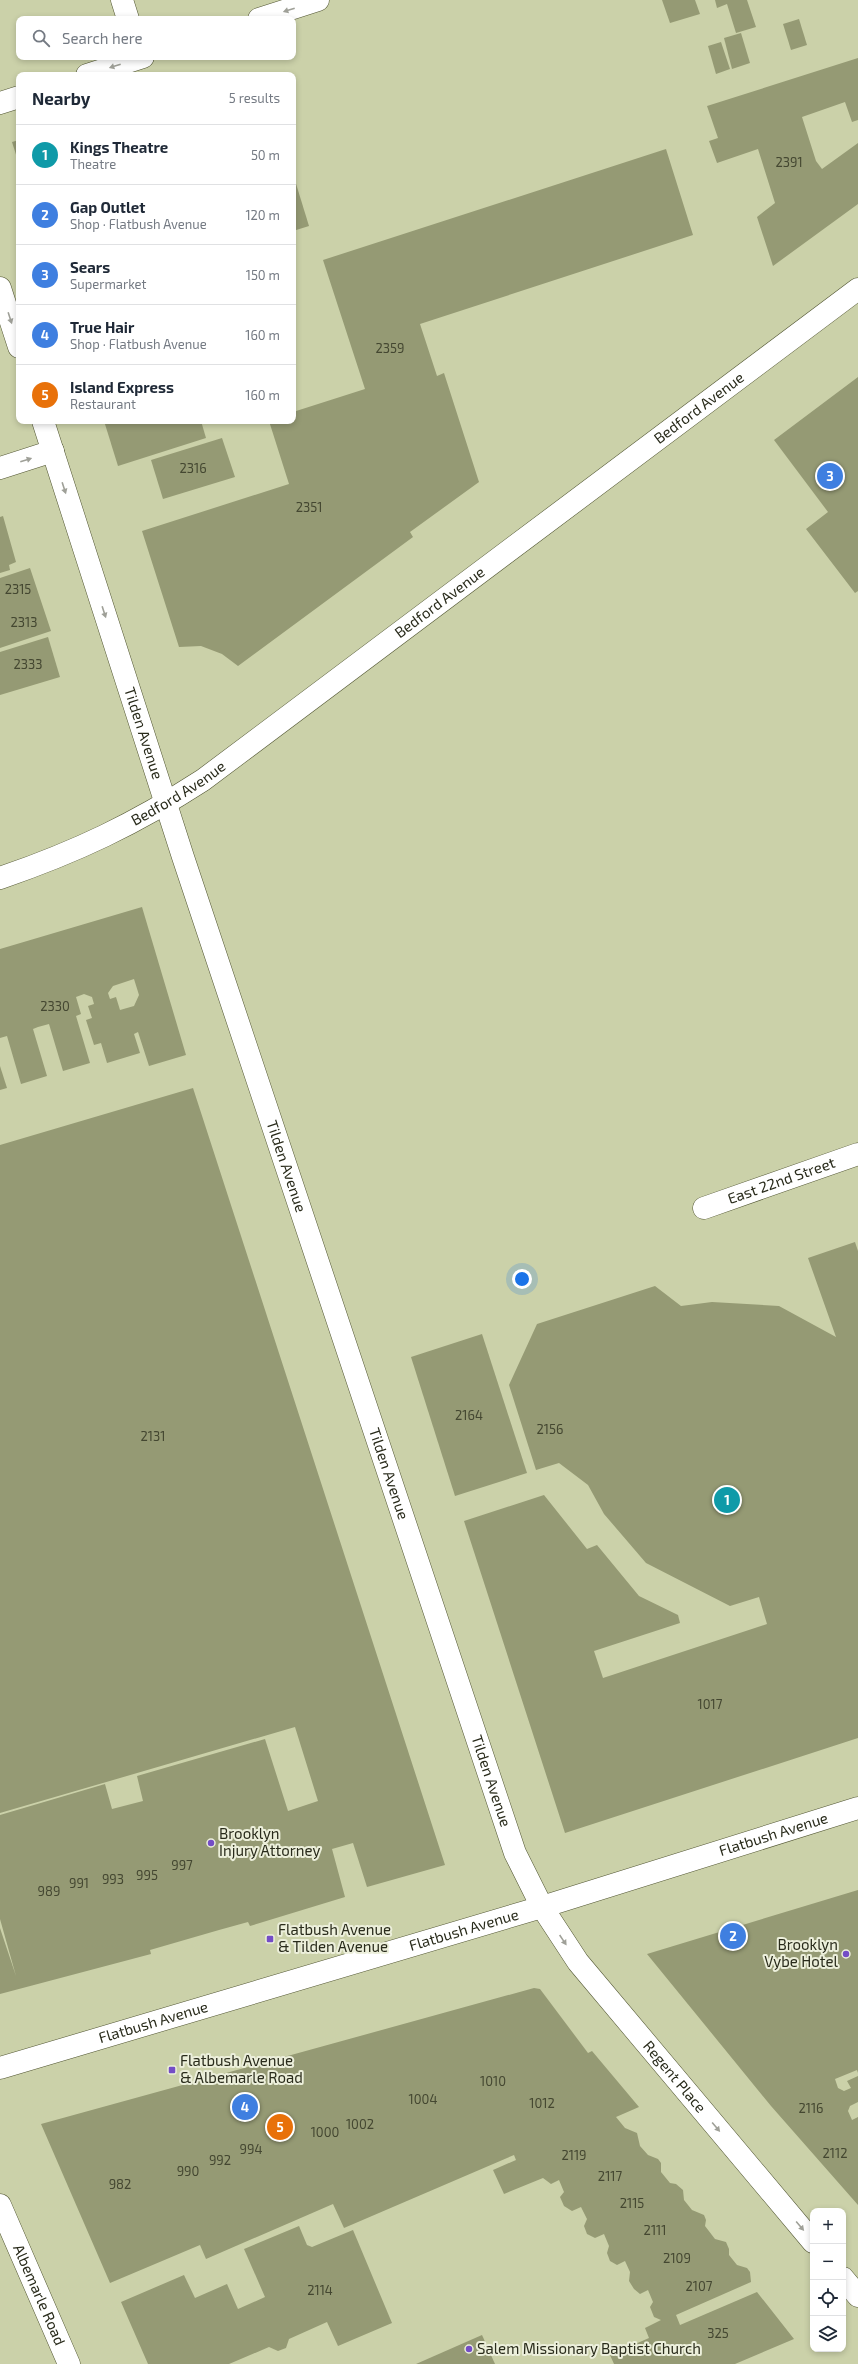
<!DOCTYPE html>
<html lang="en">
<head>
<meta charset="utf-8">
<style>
  :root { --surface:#fff; --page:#f2f2f3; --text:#1f2937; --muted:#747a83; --line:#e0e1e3; --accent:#744dc6 }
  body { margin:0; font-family:"Exo 2",sans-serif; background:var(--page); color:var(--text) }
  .controls { position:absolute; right:12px; bottom:12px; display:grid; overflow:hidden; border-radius:8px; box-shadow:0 2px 6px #0003 }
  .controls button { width:36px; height:36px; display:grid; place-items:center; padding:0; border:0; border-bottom:1px solid var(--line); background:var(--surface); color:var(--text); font:20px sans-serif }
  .you { position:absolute; left:522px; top:1279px; width:14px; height:14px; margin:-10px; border:3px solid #fff; border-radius:50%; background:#1a73e8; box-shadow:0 0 0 6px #1a73e833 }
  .badge { display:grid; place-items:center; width:26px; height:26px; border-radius:50%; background:var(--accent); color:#fff; font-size:13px; font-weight:700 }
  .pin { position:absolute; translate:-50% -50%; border:2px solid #fff; box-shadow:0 1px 4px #0006 }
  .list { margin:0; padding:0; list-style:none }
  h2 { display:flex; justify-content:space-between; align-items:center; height:52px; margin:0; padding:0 16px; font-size:17px }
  h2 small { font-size:13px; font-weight:400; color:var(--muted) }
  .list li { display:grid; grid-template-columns:26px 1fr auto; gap:12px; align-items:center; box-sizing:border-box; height:60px; padding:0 16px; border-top:1px solid var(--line) }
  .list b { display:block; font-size:15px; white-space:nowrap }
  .list p { margin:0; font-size:13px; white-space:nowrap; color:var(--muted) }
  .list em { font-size:13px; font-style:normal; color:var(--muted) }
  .icon { flex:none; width:22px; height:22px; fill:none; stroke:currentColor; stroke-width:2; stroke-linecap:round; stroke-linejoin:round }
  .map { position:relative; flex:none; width:858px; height:2364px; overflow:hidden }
  .search { position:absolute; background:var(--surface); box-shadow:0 2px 6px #0003; left:16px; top:16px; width:280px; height:44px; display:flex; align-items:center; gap:10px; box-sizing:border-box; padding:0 14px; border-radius:8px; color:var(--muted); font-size:15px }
  .panel { position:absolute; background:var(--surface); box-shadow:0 2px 6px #0003; left:16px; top:72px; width:280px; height:352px; border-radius:8px }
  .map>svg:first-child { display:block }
  .building { fill:#959a74; fill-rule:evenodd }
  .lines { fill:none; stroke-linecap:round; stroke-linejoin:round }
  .service-casing { stroke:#515532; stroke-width:23 }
  .minor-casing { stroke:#515532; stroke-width:23 }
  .tertiary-casing { stroke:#515532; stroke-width:23 }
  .primary-casing { stroke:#515532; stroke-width:23 }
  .service { stroke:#fff; stroke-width:22 }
  .minor { stroke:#fff; stroke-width:22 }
  .tertiary { stroke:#fff; stroke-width:22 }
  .primary { stroke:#fff; stroke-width:22 }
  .oneway { fill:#9fa098 }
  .poi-dot { fill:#744dc6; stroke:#ecefdb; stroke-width:1.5 }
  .labels { text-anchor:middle; stroke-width:4; stroke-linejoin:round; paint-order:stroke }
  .number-label { font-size:13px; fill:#444731 }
  .street-label { font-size:15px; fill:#292b1b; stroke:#ecefdb }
  .poi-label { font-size:15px; fill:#292b1b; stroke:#ecefdb; text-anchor:start }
</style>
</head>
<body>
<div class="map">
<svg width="858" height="2364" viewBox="0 0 858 2364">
  <rect width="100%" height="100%" fill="#cbd1a9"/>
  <g class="building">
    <polygon points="662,0 695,0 700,14 670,23"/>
    <polygon points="715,0 747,0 756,27 736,33 727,4 717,8"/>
    <polygon points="799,19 807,45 791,50 783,24"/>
    <polygon points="741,33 750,63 732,69 724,38"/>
    <polygon points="721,42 730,69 716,74 708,46"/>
    <polygon points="858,58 858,120 852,122 845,102 802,117 816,161 822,169 858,143 858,204 773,266 757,217 775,203 758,149 717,163 709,141 718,138 707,106"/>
    <polygon points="19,140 19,164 12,142"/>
    <polygon points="666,149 693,235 420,324 437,376 444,373 479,482 410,532 413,537 238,666 222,654 201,646 179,647 142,531 289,484 269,421 293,421 293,412 365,389 323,260"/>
    <polygon points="293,174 309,226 293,231"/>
    <polygon points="858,377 858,591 855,593 806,529 828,512 774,440"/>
    <polygon points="104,421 201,421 206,438 118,466"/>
    <polygon points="222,438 235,477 163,499 151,460"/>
    <polygon points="3,516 16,562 9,565 10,570 0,573 0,517"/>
    <polygon points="30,568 51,631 0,648 0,578"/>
    <polygon points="48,637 60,677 0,695 0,652"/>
    <path d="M142 907 186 1055 149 1066 138 1032 134 1034 140 1053 107 1063 101 1043 94 1045 86 1020 92 1018 88 1006 94 1004 92 997 84 994 76 997 81 1014 76 1016 90 1063 63 1071 49 1024 38 1027 33 1029 47 1076 21 1084 7 1036 0 1038V949ZM134 979 139 995 134 1006 120 1010 116 997 110 999 108 993 113 986Z"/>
    <polygon points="0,1066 7,1088 0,1090"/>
    <polygon points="193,1088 445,1865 367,1887 353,1843 332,1849 345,1897 250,1926 248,1922 219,1930 150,1950 151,1954 0,1994 0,1928 16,1976 0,1919 0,1815 105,1784 112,1809 143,1801 137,1776 265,1739 288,1811 318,1801 295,1727 0,1813 0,1145"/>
    <polygon points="855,1242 858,1251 858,1738 565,1833 464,1521 544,1495 587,1549 597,1545 639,1596 678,1615 680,1623 594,1651 603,1678 767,1624 759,1597 730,1606 646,1563 604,1514 588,1485 559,1463 536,1470 509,1385 537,1324 655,1286 681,1306 712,1302 779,1306 836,1337 808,1258"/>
    <polygon points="482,1334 527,1473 455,1496 411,1357"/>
    <polygon points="858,1890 858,2073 857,2070 835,2079 838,2088 844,2091 851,2088 847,2081 858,2076 858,2102 850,2106 848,2111 852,2120 858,2117 858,2205 771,2106 647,1954"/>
    <polygon points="534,1988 540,1989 588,2053 592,2051 639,2107 616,2117 625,2128 637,2133 640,2146 648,2155 658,2159 661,2163 661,2172 670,2183 676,2184 683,2190 684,2200 692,2210 704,2215 706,2220 705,2226 715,2239 726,2242 729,2249 729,2255 737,2265 747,2268 750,2272 751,2282 676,2315 680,2325 757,2292 794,2339 735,2364 614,2364 610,2355 649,2338 645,2328 661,2320 654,2317 650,2307 653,2302 648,2290 640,2294 634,2289 629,2281 630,2272 625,2261 617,2265 610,2261 607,2253 609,2246 604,2234 595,2238 587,2234 584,2226 587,2219 581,2207 572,2211 564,2206 560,2197 564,2192 559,2180 551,2184 543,2178 504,2194 493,2170 516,2160 514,2155 344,2228 333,2204 206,2259 200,2245 110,2283 41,2124"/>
    <polygon points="299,2226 307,2245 312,2247 353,2230 392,2323 338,2346 327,2322 289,2339 286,2348 278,2351 269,2347 229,2364 148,2364 121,2302 184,2275 195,2298 227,2284 238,2309 265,2297 244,2249"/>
    <polygon points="482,2335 495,2364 416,2364"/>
  </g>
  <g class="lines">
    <defs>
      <polyline id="service" points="122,0 128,19"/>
      <g id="minor">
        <polyline points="259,19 318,0"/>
        <polyline points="87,75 143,57"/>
        <polyline points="0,103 19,97"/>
        <polyline points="0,288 19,347"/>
        <path id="s1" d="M43 421 183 857 515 1853 542 1907 578 1962 813 2242"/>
        <polyline points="0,468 53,451"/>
        <path id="s2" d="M704 1208 858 1154"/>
        <path id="s3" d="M0 2205 69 2364"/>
        <polyline points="843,2278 858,2296"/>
      </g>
      <g id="tertiary">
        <path id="s4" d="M0 878C76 852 135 824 203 780L858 289"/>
      </g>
      <g id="primary">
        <path id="s5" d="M0 2068 542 1907 858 1808"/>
      </g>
    </defs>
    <use href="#service" class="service-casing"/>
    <use href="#minor" class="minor-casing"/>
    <use href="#tertiary" class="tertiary-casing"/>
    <use href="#primary" class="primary-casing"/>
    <use href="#service" class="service"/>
    <use href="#minor" class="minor"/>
    <use href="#tertiary" class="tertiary"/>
    <use href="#primary" class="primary"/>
  </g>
  <defs><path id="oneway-solid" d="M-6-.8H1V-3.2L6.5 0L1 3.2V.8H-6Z"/></defs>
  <g class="oneway">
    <use href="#oneway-solid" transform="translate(289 10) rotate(162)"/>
    <use href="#oneway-solid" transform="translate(115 66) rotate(162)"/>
    <use href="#oneway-solid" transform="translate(10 318) rotate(72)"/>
    <use href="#oneway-solid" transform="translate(26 460) rotate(-18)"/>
    <use href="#oneway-solid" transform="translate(64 488) rotate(72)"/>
    <use href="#oneway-solid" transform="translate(104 612) rotate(72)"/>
    <use href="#oneway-solid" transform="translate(563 1940) rotate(56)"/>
    <use href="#oneway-solid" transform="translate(716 2127) rotate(50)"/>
    <use href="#oneway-solid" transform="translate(800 2226) rotate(50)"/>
  </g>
  <g class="poi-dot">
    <circle cx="211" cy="1843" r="4"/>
    <rect x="266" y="1935" width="8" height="8" rx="2"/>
    <circle cx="846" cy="1954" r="4"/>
    <rect x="168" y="2066" width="8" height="8" rx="2"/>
    <circle cx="469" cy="2349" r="4"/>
  </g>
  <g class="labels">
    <g class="number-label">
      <text x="789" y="167">2391</text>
      <text x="390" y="353">2359</text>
      <text x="193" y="473">2316</text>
      <text x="309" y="512">2351</text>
      <text x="18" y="594">2315</text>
      <text x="24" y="627">2313</text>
      <text x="28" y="669">2333</text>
      <text x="55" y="1011">2330</text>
      <text x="469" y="1420">2164</text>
      <text x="550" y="1434">2156</text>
      <text x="153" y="1441">2131</text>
      <text x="710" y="1709">1017</text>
      <text x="182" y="1870">997</text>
      <text x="147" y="1880">995</text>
      <text x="113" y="1884">993</text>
      <text x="79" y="1888">991</text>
      <text x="49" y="1896">989</text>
      <text x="493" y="2086">1010</text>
      <text x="423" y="2104">1004</text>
      <text x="542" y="2108">1012</text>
      <text x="811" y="2113">2116</text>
      <text x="360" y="2129">1002</text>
      <text x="325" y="2137">1000</text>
      <text x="251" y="2154">994</text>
      <text x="835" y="2158">2112</text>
      <text x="574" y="2160">2119</text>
      <text x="220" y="2165">992</text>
      <text x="188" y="2176">990</text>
      <text x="610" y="2181">2117</text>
      <text x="120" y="2189">982</text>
      <text x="632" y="2208">2115</text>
      <text x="655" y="2235">2111</text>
      <text x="677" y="2263">2109</text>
      <text x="699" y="2291">2107</text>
      <text x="320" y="2295">2114</text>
      <text x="718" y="2338">325</text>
    </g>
    <g class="street-label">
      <text dy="5" stroke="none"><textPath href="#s4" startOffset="846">Bedford Avenue</textPath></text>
      <text dy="5" stroke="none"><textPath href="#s4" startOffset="522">Bedford Avenue</textPath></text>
      <text dy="5" stroke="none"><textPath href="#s1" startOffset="328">Tilden Avenue</textPath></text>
      <text dy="5" stroke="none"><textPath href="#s4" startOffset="198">Bedford Avenue</textPath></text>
      <text dy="5" stroke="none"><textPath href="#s1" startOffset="784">Tilden Avenue</textPath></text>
      <text dy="5" stroke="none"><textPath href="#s2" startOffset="82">East 22nd Street</textPath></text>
      <text dy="5" stroke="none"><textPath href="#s1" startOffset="1108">Tilden Avenue</textPath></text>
      <text dy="5" stroke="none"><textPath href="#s1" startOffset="1432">Tilden Avenue</textPath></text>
      <text dy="5" stroke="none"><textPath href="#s5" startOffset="808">Flatbush Avenue</textPath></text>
      <text dy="5" stroke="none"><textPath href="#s5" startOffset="484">Flatbush Avenue</textPath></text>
      <text dy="5" stroke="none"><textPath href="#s5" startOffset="160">Flatbush Avenue</textPath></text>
      <text dy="5" stroke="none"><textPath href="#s1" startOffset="1784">Regent Place</textPath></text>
      <text dy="5" stroke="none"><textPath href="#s3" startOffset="98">Albemarle Road</textPath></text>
    </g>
    <g class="poi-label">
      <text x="219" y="1839">Brooklyn<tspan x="219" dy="17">Injury Attorney</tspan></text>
      <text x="278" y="1935">Flatbush Avenue<tspan x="278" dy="17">&amp; Tilden Avenue</tspan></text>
      <text x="838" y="1950" text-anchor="end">Brooklyn<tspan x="838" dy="17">Vybe Hotel</tspan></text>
      <text x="180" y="2066">Flatbush Avenue<tspan x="180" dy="17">&amp; Albemarle Road</tspan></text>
      <text x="477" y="2354">Salem Missionary Baptist Church</text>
    </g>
  </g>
</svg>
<div class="controls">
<button>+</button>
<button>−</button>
<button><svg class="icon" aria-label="locate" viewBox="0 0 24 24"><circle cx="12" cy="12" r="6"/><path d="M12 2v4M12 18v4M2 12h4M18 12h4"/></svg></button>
<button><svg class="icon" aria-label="layers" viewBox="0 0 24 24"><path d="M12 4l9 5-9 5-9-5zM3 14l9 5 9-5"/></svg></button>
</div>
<div class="you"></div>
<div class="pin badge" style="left:727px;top:1500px;background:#0f9aa8">1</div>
<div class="pin badge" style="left:733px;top:1936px;background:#3f7fe0">2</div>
<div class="pin badge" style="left:830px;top:476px;background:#3f7fe0">3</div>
<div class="pin badge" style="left:245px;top:2107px;background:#3f7fe0">4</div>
<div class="pin badge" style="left:280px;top:2127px;background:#e8710a">5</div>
<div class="search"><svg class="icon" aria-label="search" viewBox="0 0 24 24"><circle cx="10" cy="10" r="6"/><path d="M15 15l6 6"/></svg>Search here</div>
<section class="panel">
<h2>Nearby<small>5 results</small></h2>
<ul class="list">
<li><span class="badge" style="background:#0f9aa8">1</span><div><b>Kings Theatre</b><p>Theatre</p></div><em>50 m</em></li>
<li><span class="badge" style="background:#3f7fe0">2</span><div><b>Gap Outlet</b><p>Shop · Flatbush Avenue</p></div><em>120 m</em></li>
<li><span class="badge" style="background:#3f7fe0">3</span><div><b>Sears</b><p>Supermarket</p></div><em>150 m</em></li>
<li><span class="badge" style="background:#3f7fe0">4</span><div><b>True Hair</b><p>Shop · Flatbush Avenue</p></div><em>160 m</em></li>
<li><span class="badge" style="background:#e8710a">5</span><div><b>Island Express</b><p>Restaurant</p></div><em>160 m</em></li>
</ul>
</section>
</div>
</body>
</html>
